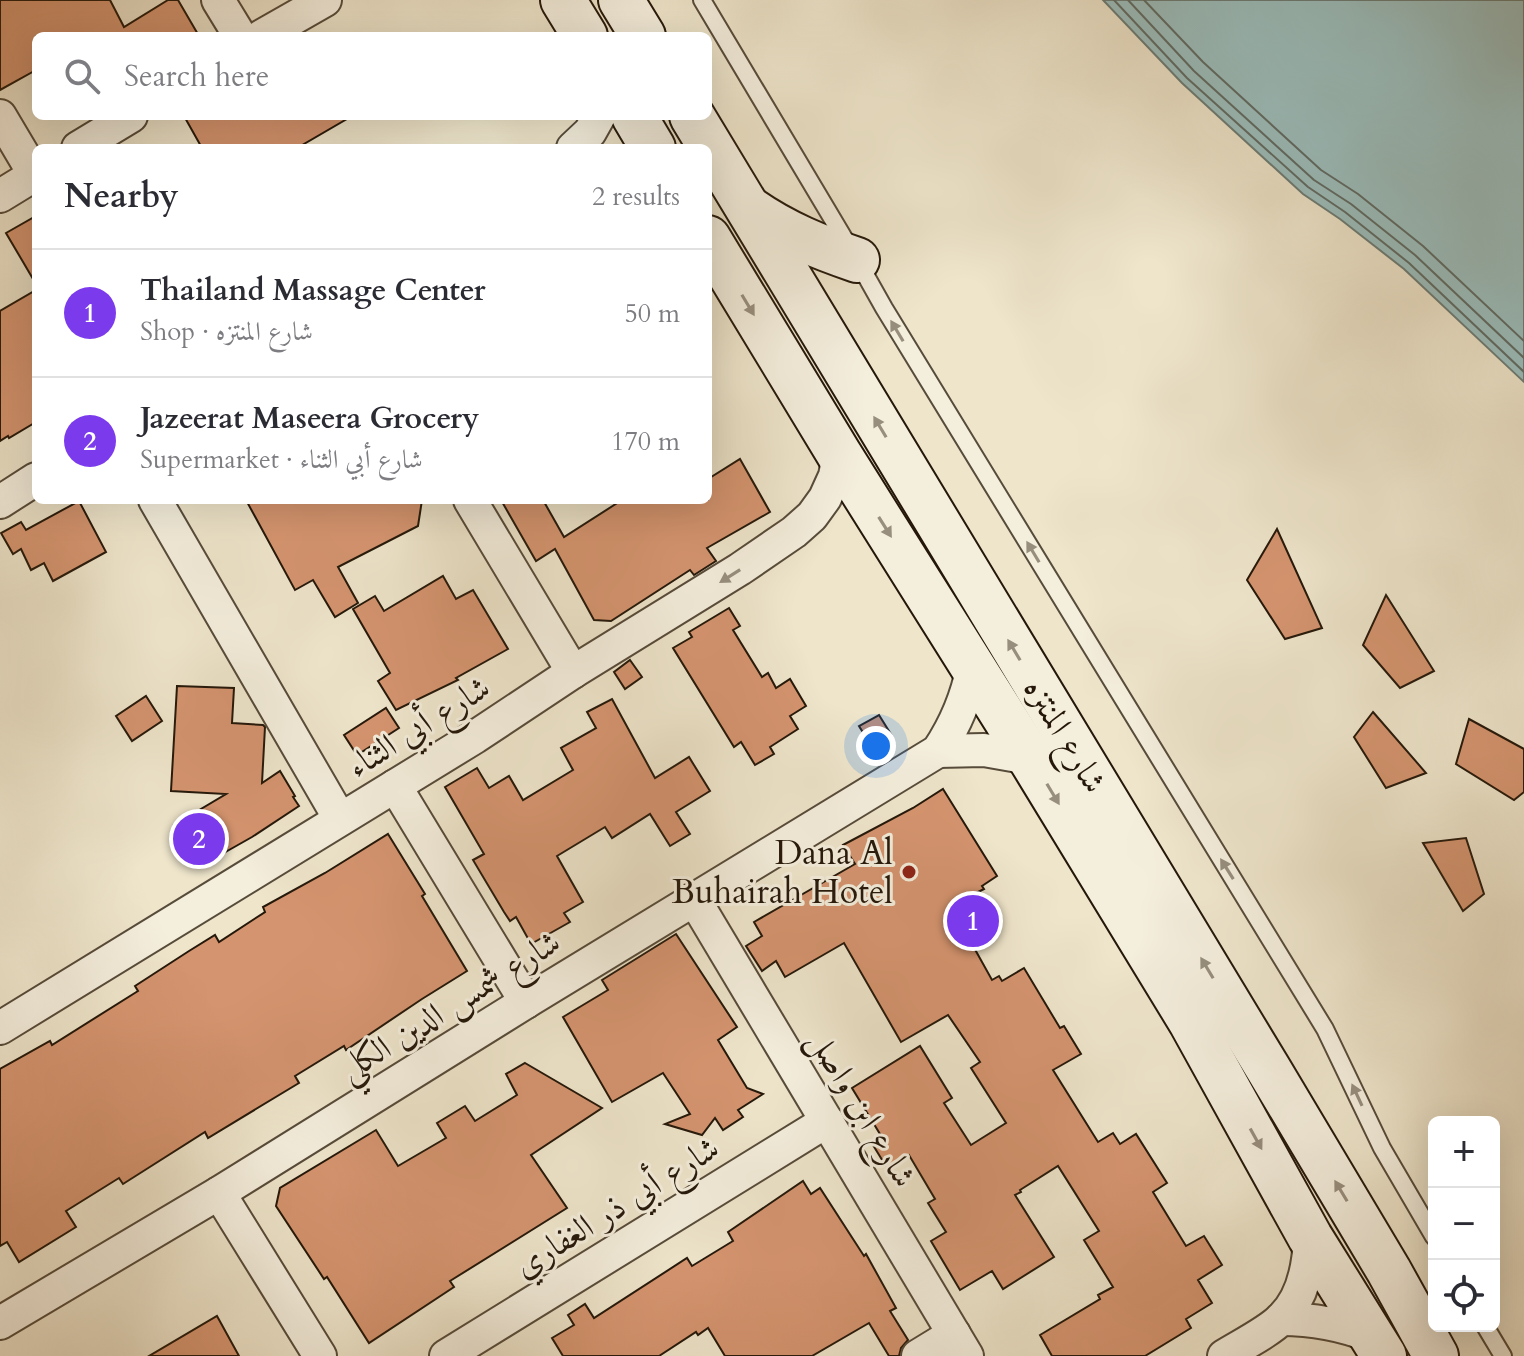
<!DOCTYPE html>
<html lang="en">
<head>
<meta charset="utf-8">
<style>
  :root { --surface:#fff; --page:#f2f2f3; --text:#2b2b33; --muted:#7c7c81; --line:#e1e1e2; --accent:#7c3aed }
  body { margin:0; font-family:Cardo,Amiri,serif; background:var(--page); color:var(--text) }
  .controls { position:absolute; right:24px; bottom:24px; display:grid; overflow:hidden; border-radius:12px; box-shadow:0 8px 32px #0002 }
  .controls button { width:72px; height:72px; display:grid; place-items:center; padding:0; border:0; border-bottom:2px solid var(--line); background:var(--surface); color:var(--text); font:40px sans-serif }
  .you { position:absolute; left:876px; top:746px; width:28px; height:28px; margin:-20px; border:6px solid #fff; border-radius:50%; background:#1a73e8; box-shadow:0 0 0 12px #1a73e833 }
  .badge { display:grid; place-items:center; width:52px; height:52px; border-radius:50%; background:var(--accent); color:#fff; font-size:26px; font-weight:700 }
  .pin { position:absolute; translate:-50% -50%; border:4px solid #fff; box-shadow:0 2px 8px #0006 }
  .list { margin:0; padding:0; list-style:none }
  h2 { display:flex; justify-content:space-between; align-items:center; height:104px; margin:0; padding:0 32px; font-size:34px }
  h2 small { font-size:26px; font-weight:400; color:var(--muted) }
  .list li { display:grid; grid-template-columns:52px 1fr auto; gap:24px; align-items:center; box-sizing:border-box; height:128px; padding:0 32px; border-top:2px solid var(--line) }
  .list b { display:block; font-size:30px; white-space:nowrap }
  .list p { margin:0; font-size:26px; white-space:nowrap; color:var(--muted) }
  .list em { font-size:26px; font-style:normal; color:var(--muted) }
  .icon { flex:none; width:44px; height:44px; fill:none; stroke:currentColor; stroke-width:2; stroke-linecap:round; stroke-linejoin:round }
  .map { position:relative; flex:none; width:1524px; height:1356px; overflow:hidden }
  .search { position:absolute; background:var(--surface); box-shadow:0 8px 32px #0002; left:32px; top:32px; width:680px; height:88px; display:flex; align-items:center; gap:20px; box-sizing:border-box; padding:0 28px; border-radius:12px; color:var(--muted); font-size:30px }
  .panel { position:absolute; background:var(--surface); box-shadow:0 8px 32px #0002; left:32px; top:144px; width:680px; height:360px; border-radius:12px }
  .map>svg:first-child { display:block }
  .water { fill:#9bbebd; stroke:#6c7c75; stroke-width:2 }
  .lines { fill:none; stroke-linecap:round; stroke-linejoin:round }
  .shore { stroke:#606b64; stroke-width:2 }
  .building { fill:#d4946f; stroke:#25180a; stroke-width:2 }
  .lane-casing { stroke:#574b3a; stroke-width:20 }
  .street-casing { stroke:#574b3a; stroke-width:36 }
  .secondary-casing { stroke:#25180a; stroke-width:48 }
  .lane { stroke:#f4eedd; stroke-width:16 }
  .street { stroke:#f4eedd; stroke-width:32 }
  .secondary { stroke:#f4eedd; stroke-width:44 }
  .oneway { fill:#978e7e }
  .poi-dot { fill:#8f2418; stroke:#f4eedd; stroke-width:3 }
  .labels { text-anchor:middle; stroke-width:6; stroke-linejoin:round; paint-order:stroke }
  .street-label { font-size:34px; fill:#25180a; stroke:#f4eedd }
  .poi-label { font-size:34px; fill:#25180a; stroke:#f4eedd; text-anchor:end }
</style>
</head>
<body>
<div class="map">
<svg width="1524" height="1356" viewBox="0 0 1524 1356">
  <rect width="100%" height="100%" fill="#eee5cb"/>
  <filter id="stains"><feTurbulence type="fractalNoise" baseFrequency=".0025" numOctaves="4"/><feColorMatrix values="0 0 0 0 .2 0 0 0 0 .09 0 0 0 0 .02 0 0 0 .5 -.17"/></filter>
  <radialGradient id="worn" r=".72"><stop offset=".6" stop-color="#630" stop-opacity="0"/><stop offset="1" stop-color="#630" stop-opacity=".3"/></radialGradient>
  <polygon class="water" points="1103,0 1524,0 1524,382 1404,269 1340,219 1303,194 1182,83"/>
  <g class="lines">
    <g class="shore">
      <polyline points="1114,0 1187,78 1308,187 1345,212 1409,263 1524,372"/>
      <polyline points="1128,0 1194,71 1314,180 1351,204 1415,255 1524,358"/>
      <polyline points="1144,0 1203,62 1321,170 1358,194 1423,246 1524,341"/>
    </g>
  </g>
  <g class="building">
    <polygon points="0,0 110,0 124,27 168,0 178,0 199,36 36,36 36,70 0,90"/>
    <polygon points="184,116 352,116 297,148 202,148"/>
    <polygon points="36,216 36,284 6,233"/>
    <polygon points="36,290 36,422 9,438 8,436 0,441 0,311"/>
    <polygon points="740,459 770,512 707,548 716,561 694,575 690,570 611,621 594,620 555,549 536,561 501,500 543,500 564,537 622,500 708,500 708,479"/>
    <polygon points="246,500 422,500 418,526 338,567 358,603 335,617 313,580 295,590"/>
    <polygon points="79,501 106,552 53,581 44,563 31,570 21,549 13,554 1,533 21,522 26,530"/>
    <polygon points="1277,529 1322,628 1285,639 1247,580"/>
    <polygon points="443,576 456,599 473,590 508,649 456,678 458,680 396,710 378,681 390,673 353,609 375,596 384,611"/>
    <polygon points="1386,595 1434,671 1400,688 1363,645"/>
    <polygon points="729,608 740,626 733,630 762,677 768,673 776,688 790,679 806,706 790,716 798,729 770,747 774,754 755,765 741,742 734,747 673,648 692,637 689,632"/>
    <polygon points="630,660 642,677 625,689 614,672"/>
    <polygon points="177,686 234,688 232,723 263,725 265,727 262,783 280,771 295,796 293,797 299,806 252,837 199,867 174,825 226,794 171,791"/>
    <polygon points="146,696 162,721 132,741 116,716"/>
    <polygon points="612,699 655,778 689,757 710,791 676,812 690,834 670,846 650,814 612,838 605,827 557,856 583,902 564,913 570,922 531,944 516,917 510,921 504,912 473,860 484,854 445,787 477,768 489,788 509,776 523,800 573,770 561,748 596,728 587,712"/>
    <polygon points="386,708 399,728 357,755 344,735"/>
    <polygon points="1373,712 1426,773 1386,788 1354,737"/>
    <polygon points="879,715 892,736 872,747 859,726"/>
    <polygon points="1469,719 1524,749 1524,792 1514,800 1456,764"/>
    <polygon points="943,789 997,876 982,886 984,889 976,893 996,929 972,944 992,980 999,976 1002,981 1024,968 1060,1028 1064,1026 1081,1054 1053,1070 1098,1142 1113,1133 1120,1144 1136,1134 1167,1183 1153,1192 1186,1246 1204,1236 1222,1265 1198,1280 1212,1303 1186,1319 1191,1328 1145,1356 1052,1356 1040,1335 1100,1299 1098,1295 1113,1287 1084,1240 1099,1231 1058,1166 1020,1190 1021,1192 1015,1195 1054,1257 1003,1289 992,1271 960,1290 931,1241 946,1232 928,1203 935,1199 909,1155 887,1168 873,1145 883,1139 852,1088 920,1046 952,1098 944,1103 971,1145 1006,1123 971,1068 980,1062 948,1015 901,1042 844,943 785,977 776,961 762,971 746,946 762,936 754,922 855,864 843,845 913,808"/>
    <polygon points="388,834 425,894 422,896 467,971 422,999 346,1050 344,1046 295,1076 299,1083 208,1138 205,1132 123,1184 119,1178 66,1211 76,1227 19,1262 7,1242 0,1246 0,1069 50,1041 52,1045 138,991 135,986 189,951 215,935 219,942 265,912 263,907 325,873"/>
    <polygon points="1466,838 1484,894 1463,911 1423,843"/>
    <polygon points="676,934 737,1027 718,1040 747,1088 763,1094 738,1110 743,1117 723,1130 715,1118 702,1135 665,1124 690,1114 663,1073 612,1102 563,1017 608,990 602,980"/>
    <polygon points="525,1063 602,1108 531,1155 567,1208 450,1281 454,1287 369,1343 327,1277 324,1279 276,1206 280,1188 376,1130 398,1166 446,1138 437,1123 465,1106 475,1121 517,1095 506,1074"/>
    <polygon points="803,1181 811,1194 820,1188 864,1256 866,1254 896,1308 890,1311 908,1340 901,1348 899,1356 889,1356 869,1323 812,1356 725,1356 708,1328 698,1335 696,1332 659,1356 563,1356 552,1338 574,1325 568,1315 585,1304 594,1318 687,1258 692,1266 733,1241 728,1232"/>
    <polygon points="217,1316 239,1356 149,1356"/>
  </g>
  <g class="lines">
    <defs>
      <g id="lane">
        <polyline points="702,0 857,260 884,308 1325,1029 1382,1148 1434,1237"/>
        <polyline points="1485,1326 1503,1356"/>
      </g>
      <g id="street">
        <polyline points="218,0 240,36"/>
        <polyline points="262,36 325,0"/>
        <polyline points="0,116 35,175"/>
        <polyline points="78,148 131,116"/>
        <polyline points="573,148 590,132 599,116"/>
        <polyline points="0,196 36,174"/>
        <polyline points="155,500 340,819"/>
        <polyline points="470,500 573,672"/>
        <polyline points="0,502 36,479"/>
        <polyline points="938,751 984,750 1030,758"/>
        <polyline points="395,786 526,1002"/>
        <polyline points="694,899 967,1356"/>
        <polyline points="0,1028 475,737 573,672 740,569 794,532 812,516 825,498 835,476 839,454"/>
        <polyline points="219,1193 320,1356"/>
        <path d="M1281 1319C1313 1319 1341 1324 1371 1336"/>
        <path d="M0 1323 219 1193 526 1002 938 751C956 724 967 698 973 666"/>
        <polyline points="446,1356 827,1121"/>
        <polyline points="918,1356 954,1334"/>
        <path d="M1224 1356C1240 1346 1270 1331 1282 1318 1304 1297 1309 1265 1310 1237"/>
      </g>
      <g id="secondary">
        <polyline points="563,0 585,36"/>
        <polyline points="621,0 643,36"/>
        <polyline points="634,116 653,148"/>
        <polyline points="692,116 1269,1070 1389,1271 1436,1356"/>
        <path d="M751 210C784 233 819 247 857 260"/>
        <polyline points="708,238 839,454 1030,758 1191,1022 1310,1237 1384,1356"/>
      </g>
    </defs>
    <use href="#lane" class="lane-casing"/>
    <use href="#street" class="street-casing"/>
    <use href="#secondary" class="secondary-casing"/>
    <use href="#lane" class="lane"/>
    <use href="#street" class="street"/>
    <use href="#secondary" class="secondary"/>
  </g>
  <defs><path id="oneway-solid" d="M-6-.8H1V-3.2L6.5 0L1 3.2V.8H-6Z" transform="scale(2)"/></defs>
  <g class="oneway">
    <use href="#oneway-solid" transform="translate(748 305) rotate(59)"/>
    <use href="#oneway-solid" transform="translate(897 331) rotate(-121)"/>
    <use href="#oneway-solid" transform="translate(880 427) rotate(-121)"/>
    <use href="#oneway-solid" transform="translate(885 527) rotate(58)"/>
    <use href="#oneway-solid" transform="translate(1033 552) rotate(-121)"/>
    <use href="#oneway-solid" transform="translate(730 576) rotate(148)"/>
    <use href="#oneway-solid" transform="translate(1014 650) rotate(-121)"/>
    <use href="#oneway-solid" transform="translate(1053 794) rotate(59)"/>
    <use href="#oneway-solid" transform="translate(1227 869) rotate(-122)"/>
    <use href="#oneway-solid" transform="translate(1207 968) rotate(-121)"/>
    <use href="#oneway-solid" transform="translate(1357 1095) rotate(-115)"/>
    <use href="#oneway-solid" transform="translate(1256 1139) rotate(61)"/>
    <use href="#oneway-solid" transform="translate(1341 1191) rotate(-121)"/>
  </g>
  <circle class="poi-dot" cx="909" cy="872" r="8"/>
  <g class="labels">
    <g class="street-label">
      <text transform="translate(418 726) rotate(-32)" y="12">شارع أبي الثناء</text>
      <text transform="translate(1066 735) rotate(59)" y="12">شارع المنتزه</text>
      <text transform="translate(449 1005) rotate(-32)" y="12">شارع شمس الدين الكلي</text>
      <text transform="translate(863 1108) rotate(59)" y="12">شارع ابن واصل</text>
      <text transform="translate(616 1206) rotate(-32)" y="12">شارع أبي ذر الغفاري</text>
    </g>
    <g class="poi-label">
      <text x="893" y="864">Dana Al<tspan x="893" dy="39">Buhairah Hotel</tspan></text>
    </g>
  </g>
  <rect width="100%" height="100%" filter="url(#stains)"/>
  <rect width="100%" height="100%" fill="url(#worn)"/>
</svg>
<div class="controls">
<button>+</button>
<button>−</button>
<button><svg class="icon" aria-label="locate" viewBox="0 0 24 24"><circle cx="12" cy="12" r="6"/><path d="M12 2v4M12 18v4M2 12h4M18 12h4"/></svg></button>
</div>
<div class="you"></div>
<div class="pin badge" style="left:973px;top:921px">1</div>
<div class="pin badge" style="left:199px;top:839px">2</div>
<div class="search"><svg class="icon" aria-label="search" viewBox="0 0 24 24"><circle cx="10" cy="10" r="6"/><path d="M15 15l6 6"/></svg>Search here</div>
<section class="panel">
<h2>Nearby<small>2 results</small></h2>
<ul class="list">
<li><span class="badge">1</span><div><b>Thailand Massage Center</b><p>Shop · شارع المنتزه</p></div><em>50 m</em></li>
<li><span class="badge">2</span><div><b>Jazeerat Maseera Grocery</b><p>Supermarket · شارع أبي الثناء</p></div><em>170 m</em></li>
</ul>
</section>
</div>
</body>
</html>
